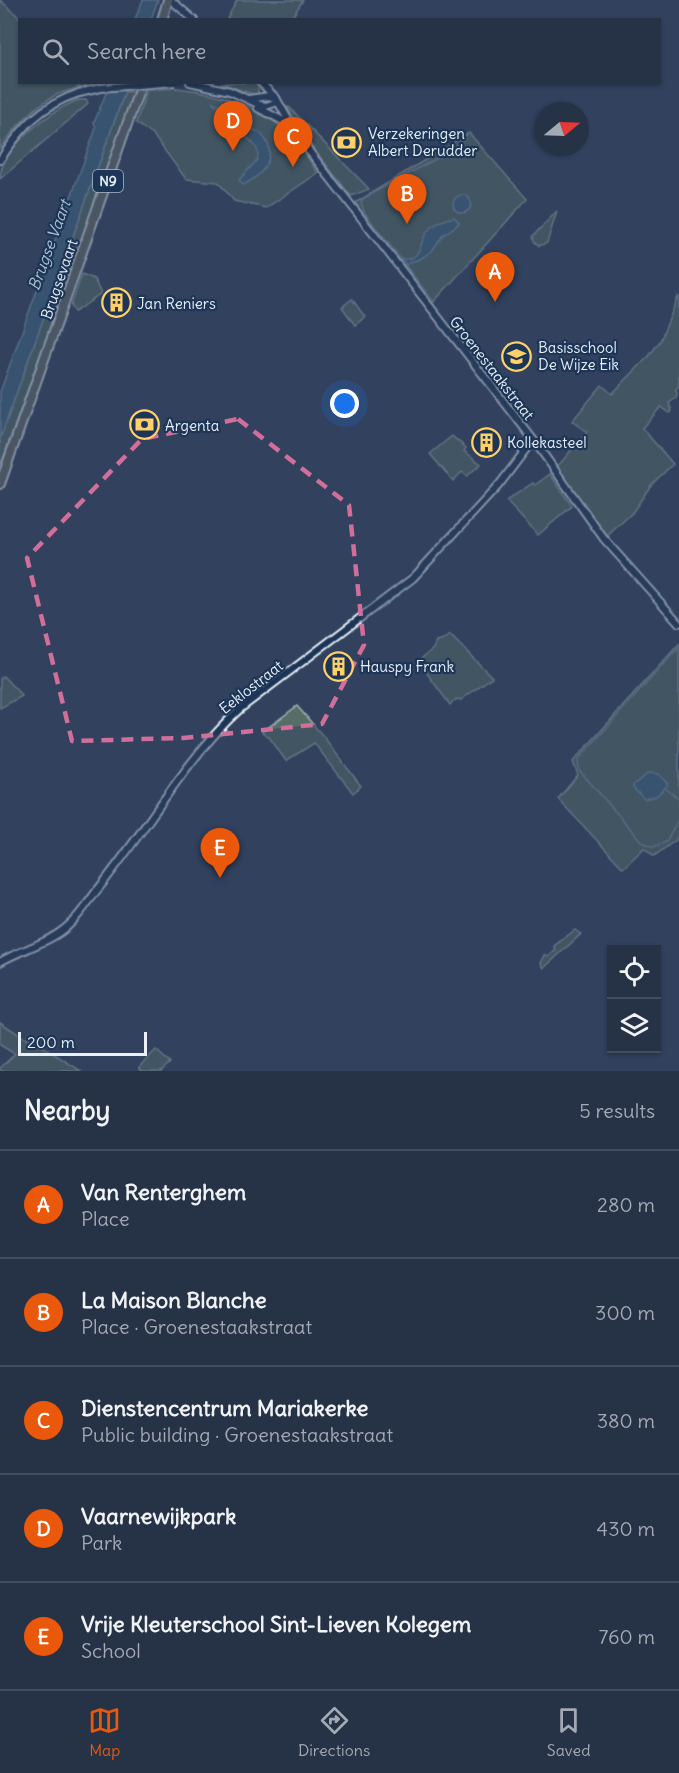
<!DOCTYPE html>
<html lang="en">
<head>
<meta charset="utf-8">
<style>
	body { margin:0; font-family:Delius,sans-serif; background:#323e51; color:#f1f3f6 }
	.controls { position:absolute; right:18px; bottom:18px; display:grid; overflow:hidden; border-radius:0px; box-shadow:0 2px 4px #0004 }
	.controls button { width:54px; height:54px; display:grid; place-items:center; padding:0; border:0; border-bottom:2px solid #424d5f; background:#263246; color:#f1f3f6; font:30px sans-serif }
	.compass { position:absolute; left:535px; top:102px; width:54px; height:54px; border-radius:50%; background:#263246; box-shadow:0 2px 4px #0004; rotate:71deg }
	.scale { position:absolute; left:18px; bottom:15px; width:129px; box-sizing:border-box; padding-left:6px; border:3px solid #e8f1f8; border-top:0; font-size:16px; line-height:21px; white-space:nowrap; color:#e8f1f8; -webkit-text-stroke:4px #1d3557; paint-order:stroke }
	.you { position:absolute; left:345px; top:404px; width:21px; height:21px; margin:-15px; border:4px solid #fff; border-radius:50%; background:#1a73e8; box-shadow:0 0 0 9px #1a73e833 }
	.badge { display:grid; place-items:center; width:39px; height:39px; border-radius:50%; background:#ea580c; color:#fff; font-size:20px; font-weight:700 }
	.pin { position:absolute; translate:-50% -50px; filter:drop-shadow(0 2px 3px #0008) }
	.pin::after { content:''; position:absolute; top:32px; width:21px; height:18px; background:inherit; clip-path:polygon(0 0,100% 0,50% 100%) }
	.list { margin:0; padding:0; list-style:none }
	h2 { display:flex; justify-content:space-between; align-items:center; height:78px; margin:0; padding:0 24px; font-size:26px }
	h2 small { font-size:20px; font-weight:400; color:#a4aab3 }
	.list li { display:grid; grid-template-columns:39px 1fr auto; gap:18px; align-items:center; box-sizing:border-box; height:108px; padding:0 24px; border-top:2px solid #424d5f }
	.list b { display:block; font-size:22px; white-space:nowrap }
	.list p { margin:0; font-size:20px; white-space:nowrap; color:#a4aab3 }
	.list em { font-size:20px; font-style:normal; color:#a4aab3 }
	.icon { flex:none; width:33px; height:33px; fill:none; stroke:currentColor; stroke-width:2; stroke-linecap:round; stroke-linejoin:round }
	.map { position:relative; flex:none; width:679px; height:1071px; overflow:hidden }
	.search { position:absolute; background:#263246; box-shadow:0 2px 4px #0004; left:18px; right:18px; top:18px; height:66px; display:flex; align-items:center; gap:15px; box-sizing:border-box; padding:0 21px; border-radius:0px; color:#a4aab3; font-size:22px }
	.sheet { height:618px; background:#263246 }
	nav { display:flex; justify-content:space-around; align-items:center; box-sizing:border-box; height:84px; border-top:2px solid #424d5f; background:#263246; font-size:16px; color:#a4aab3 }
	nav a { display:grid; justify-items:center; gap:3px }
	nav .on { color:#ea580c }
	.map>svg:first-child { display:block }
	.green { fill:#576d68; stroke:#a0afb0; stroke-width:1.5 }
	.water { fill:#3f6886; stroke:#839fb4; stroke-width:1.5 }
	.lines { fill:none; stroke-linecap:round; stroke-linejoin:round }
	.stream { stroke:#839fb4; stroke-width:1.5 }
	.minor-casing { stroke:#e8f1f8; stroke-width:10 }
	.major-casing { stroke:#e8f1f8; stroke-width:12 }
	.minor { stroke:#1d3557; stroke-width:6 }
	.major { stroke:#6c706d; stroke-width:8 }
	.minor-bridge-casing { stroke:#e8f1f8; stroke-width:10; stroke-linecap:butt }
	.minor-bridge { stroke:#1d3557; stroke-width:6 }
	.marked { fill:none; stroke:#d16f9a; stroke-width:4.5; stroke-dasharray:12 8; stroke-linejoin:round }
	.labels { text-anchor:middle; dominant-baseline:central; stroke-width:4.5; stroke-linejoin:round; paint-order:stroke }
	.shield { fill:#1d3557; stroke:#abb9c8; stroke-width:1.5 }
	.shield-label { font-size:14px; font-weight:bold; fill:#e8f1f8 }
	.poi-label { font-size:15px; fill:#e8f1f8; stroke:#1d3557; text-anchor:start }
	.street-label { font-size:15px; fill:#e8f1f8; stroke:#1d3557 }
	.water-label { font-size:16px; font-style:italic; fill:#adc1d0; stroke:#1d3557 }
</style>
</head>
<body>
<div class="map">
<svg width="679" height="1071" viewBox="0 0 679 1071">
	<rect width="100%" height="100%" fill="#32425e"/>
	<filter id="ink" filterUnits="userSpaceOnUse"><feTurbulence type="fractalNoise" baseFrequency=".0167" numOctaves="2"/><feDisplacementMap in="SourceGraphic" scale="12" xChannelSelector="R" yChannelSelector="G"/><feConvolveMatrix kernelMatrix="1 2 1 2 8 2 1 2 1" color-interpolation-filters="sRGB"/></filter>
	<g filter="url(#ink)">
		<g class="green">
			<path d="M0,0l21,19 -1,1v62l64,1c-6,7 -21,8 -30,13 -23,13 -39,31 -54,53z"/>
			<polygon points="237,0 303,0 291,19 227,19"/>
			<polygon points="221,83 254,83 258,87 258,93 255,95"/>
			<path d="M177,88c45,5 85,18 117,51 9,10 16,23 24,34l-52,35 -32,-7 -16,-19 -32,-3 -33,-44 -17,-12 11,-33z"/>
			<polygon points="125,92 134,92 0,467 0,439"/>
			<path d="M78,100h8l2,4 -88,75c0,-32 51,-68 78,-79z"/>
			<polygon points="287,107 290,108 369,189 351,196 309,143"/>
			<polygon points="469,133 527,199 431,305 355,203"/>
			<polygon points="557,211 547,243 539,246 534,241 533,236"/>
			<polygon points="82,274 94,279 101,294 75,312 71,306"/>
			<polygon points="679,295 679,386 675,390 677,393 676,398 669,403 672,411 670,413 661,407 642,428 673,464 651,485 632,513 606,537 557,467 587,432 572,421 602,385 612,394 650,355 660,341"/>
			<polygon points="352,299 365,317 355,325 342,307"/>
			<polygon points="452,436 466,448 464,451 481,464 467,476 462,472 453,481 430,454"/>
			<polygon points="550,474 572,506 538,535 506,501 533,483 535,485"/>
			<polygon points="450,635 492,677 461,700 457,699 450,705 418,661 433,649 436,642 441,641"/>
			<polygon points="679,644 679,834 676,840 654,856 644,848 623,868 558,799 578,775 573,762"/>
			<polygon points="3,676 22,696 0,708 0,679"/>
			<polygon points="297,706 323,736 361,786 353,793 314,743 286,761 269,737 262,732"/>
			<polygon points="575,930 581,934 544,968 541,963 545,955 548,957 556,950 554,946"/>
			<polygon points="0,1022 26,1039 28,1037 81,1071 0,1071 0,1068 15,1054 0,1045"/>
			<polygon points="156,1050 170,1063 161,1071 143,1071 139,1067"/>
		</g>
		<g class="water">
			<polygon points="143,0 158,0 151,19 135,19"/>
			<polygon points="110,83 128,83 0,439 0,392 96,128 94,123"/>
			<path d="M213,102c21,8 16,11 29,23 7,5 16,4 21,11 16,20 -1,40 -20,49l-4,-5 18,-20c5,-15 -11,-21 -19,-31 -8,-9 -14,-17 -24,-25z"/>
			<circle cx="462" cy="204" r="9"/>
			<path d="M454,217l5,5 -1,2 -16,12 -10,15 -12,8 -10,3 -4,3 -5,-6c22,2 17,-16 27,-28 7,-9 16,-11 26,-14z"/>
			<polygon points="649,773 658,774 667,783 667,786 656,796 644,799 633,788 633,785"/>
		</g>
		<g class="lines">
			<g class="stream">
				<polyline points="434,302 364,212 361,202 364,198 441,156 466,138"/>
				<polyline points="679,647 578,760 579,770 641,841 653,847 666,842 679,818"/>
				<polyline points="665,788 679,799"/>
			</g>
			<defs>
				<g id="minor">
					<polyline points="171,0 194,20"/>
					<polyline points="190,82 230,91 260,105 266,106 275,103 276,98"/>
					<polyline points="260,82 276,98 295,132 309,151 532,438 604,539 679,623"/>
					<polyline points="249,99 269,96 274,98"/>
					<polyline points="258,108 291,125"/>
					<path d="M0,160c22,-33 40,-54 79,-67"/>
					<path d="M0,962c22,-13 50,-19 69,-37 10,-9 18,-21 26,-32 49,-59 89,-133 145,-184l173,-131 86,-93 34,-45"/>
				</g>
				<g id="major">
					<polyline points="162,20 168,0"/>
					<polyline points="0,484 142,82"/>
				</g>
			</defs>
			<use href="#minor" class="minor-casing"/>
			<use href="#major" class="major-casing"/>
			<use href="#minor" class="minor"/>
			<use href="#major" class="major"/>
			<defs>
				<polyline id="minor-bridge" points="79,93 101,88 175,82"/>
			</defs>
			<use href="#minor-bridge" class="minor-bridge-casing"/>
			<use href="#minor-bridge" class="minor-bridge"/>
		</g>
	</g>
	<path d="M0 0H679V1071H0ZM238,419l111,86 15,140 -42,79 -139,14 -111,3 -45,-183 115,-119z" fill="#32425e" fill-opacity=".55" fill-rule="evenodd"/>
	<path class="marked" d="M238,419l111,86 15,140 -42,79 -139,14 -111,3 -45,-183 115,-119z"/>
	<defs>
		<symbol id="bank-ring" viewBox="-11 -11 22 22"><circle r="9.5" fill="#1d3557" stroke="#ffd166" stroke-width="1.5"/><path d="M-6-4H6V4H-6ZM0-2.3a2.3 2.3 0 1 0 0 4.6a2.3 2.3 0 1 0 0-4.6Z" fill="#ffd166"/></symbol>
		<symbol id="building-ring" viewBox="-11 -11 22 22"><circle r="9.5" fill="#1d3557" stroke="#ffd166" stroke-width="1.5"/><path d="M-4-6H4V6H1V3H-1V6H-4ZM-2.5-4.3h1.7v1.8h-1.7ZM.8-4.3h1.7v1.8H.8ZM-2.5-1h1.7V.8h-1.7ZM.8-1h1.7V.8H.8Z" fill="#ffd166"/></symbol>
		<symbol id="school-ring" viewBox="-11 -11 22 22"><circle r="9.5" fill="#1d3557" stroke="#ffd166" stroke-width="1.5"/><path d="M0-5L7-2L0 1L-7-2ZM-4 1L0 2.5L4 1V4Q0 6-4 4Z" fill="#ffd166"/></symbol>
	</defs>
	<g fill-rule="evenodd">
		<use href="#bank-ring" x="330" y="126" width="33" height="33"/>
		<use href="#building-ring" x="100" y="286" width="33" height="33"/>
		<use href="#school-ring" x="500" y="340" width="33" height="33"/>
		<use href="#bank-ring" x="128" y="408" width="33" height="33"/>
		<use href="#building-ring" x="470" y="426" width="33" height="33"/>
		<use href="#building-ring" x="322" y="650" width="33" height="33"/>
	</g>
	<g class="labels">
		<rect class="shield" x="93" y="170" width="30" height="22" rx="4.5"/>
		<g class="shield-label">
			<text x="108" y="181">N9</text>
		</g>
		<g class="poi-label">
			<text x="368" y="133">Verzekeringen<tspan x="368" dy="17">Albert Derudder</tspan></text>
			<text x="137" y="303">Jan Reniers</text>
			<text x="538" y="347">Basisschool<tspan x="538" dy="17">De Wijze Eik</tspan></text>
			<text x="165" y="425">Argenta</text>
			<text x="507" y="442">Kollekasteel</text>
			<text x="360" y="666">Hauspy Frank</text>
		</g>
		<g class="street-label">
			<text transform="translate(59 279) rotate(-71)">Brugsevaart</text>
			<text transform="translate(492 368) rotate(52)">Groenestaakstraat</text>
			<text transform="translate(251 687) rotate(-38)">Eeklostraat</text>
		</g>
		<g class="water-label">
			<text transform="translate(49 245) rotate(-70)">Brugse Vaart</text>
		</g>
	</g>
</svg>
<div class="controls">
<button><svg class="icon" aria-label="locate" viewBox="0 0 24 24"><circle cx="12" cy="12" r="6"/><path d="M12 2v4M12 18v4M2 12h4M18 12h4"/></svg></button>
<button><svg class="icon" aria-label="layers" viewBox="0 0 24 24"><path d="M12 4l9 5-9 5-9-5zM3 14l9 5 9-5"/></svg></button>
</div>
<svg class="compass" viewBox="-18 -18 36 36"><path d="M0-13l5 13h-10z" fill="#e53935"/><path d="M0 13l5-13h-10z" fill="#a4aab3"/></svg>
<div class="scale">200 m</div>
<div class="you"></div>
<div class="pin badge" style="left:495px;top:302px">A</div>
<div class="pin badge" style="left:407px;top:224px">B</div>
<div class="pin badge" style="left:293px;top:167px">C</div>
<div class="pin badge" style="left:233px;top:151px">D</div>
<div class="pin badge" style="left:220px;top:878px">E</div>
<div class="search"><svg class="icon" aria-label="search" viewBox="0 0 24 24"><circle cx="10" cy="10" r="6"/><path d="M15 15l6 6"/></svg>Search here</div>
</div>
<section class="sheet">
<h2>Nearby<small>5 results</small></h2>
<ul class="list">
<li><span class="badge">A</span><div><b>Van Renterghem</b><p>Place</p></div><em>280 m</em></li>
<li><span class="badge">B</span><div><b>La Maison Blanche</b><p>Place · Groenestaakstraat</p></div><em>300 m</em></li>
<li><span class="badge">C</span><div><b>Dienstencentrum Mariakerke</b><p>Public building · Groenestaakstraat</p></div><em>380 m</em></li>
<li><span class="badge">D</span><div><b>Vaarnewijkpark</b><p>Park</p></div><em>430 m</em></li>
<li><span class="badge">E</span><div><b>Vrije Kleuterschool Sint-Lieven Kolegem</b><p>School</p></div><em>760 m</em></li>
</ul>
</section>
<nav>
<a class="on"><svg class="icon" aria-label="map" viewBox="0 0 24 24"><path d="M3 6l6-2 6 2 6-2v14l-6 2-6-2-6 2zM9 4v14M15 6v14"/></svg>Map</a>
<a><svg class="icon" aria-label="directions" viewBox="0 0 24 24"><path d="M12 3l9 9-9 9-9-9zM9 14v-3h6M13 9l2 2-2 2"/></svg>Directions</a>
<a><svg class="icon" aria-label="saved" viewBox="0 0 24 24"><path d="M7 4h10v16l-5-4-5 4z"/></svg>Saved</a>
</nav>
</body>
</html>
